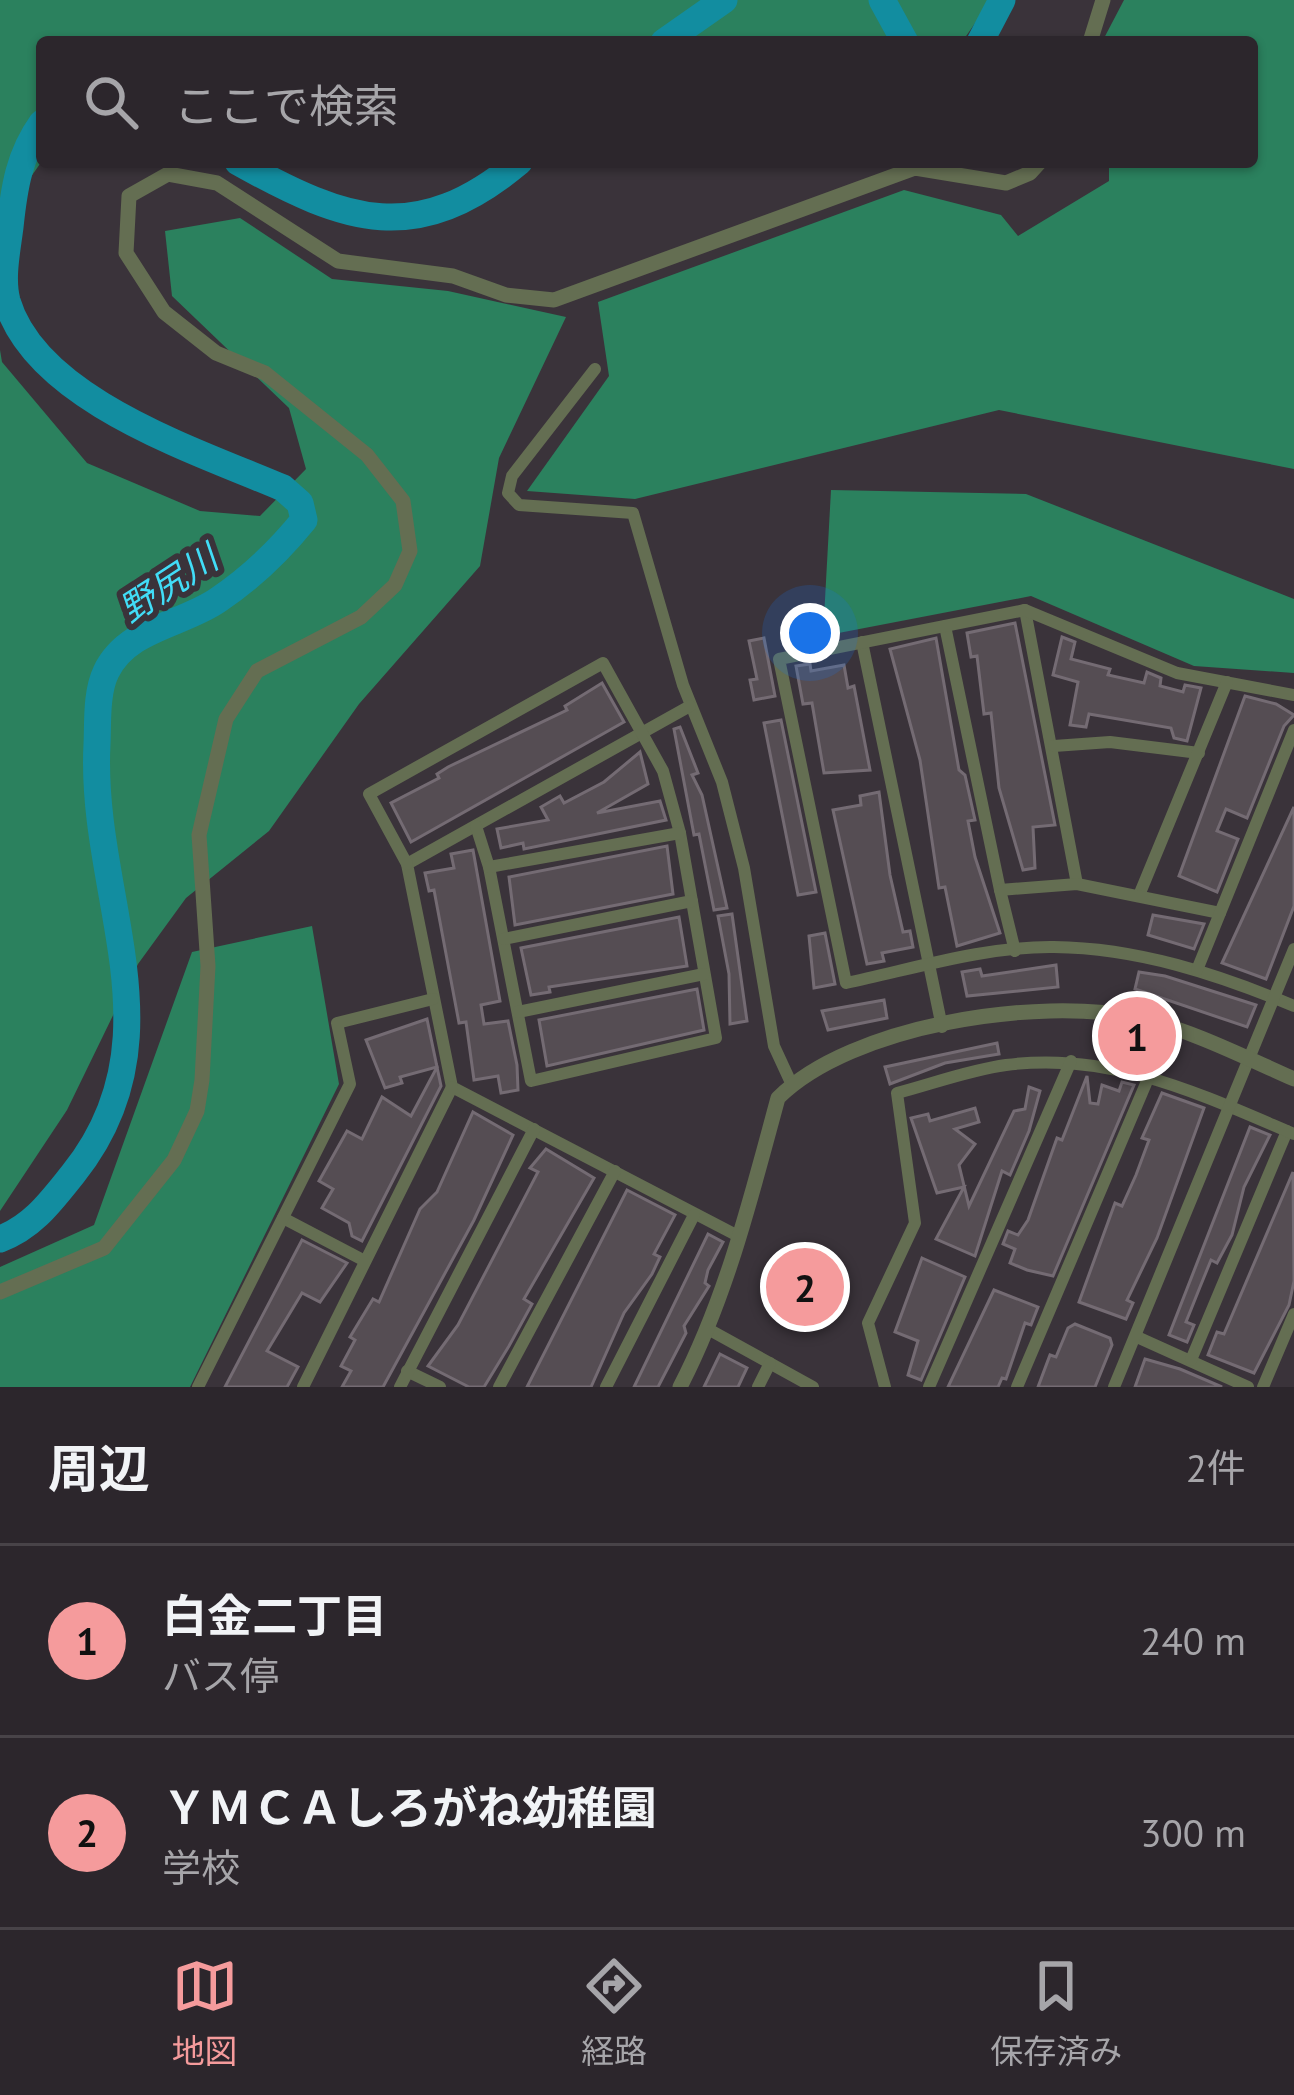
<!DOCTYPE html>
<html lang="ja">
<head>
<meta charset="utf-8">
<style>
	body { margin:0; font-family:"PT Sans","Noto Sans JP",sans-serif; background:#342e34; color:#f1f3f6 }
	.you { position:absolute; left:810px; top:633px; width:42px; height:42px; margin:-30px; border:9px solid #fff; border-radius:50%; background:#1a73e8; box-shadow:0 0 0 18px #1a73e833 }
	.badge { display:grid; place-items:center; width:78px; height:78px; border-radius:50%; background:#f59b9c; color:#111; font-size:39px; font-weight:700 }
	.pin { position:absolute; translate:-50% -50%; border:6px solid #fff; box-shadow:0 3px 12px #0006 }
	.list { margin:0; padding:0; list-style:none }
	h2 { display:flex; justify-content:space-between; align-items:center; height:156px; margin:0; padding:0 48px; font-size:51px }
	h2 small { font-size:39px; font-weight:400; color:#a6a5a9 }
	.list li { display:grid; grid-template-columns:78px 1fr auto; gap:36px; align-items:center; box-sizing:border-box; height:192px; padding:0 48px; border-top:3px solid #484348 }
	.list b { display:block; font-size:45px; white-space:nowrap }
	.list p { margin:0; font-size:39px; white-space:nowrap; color:#a6a5a9 }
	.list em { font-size:39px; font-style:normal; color:#a6a5a9 }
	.icon { flex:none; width:66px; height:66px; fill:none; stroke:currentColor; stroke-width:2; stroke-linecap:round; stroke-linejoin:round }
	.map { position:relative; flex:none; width:1294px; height:1387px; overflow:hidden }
	.search { position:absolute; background:#2c262c; box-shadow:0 3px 9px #0004; left:36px; right:36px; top:36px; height:132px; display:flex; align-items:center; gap:30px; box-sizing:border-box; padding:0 42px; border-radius:12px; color:#a6a5a9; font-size:45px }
	.sheet { height:540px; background:#2c262c }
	nav { display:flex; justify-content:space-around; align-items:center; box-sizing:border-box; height:168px; border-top:3px solid #484348; background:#2c262c; font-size:33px; color:#a6a5a9 }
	nav a { display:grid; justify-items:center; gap:6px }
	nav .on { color:#f59b9c }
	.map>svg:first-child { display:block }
	.forest { fill:#2b815e }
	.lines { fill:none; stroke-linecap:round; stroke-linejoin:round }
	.river { stroke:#128da0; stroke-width:27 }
	.building { fill:#554d53; stroke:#746b73; stroke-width:3 }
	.minor { stroke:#646e52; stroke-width:12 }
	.tertiary { stroke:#646e52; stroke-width:15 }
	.labels { text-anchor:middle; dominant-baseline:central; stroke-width:12; stroke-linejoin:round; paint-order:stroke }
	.water-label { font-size:36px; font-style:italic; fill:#41ddf7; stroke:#3a333a }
</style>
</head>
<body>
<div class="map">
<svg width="1294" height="1387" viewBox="0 0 1294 1387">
	<rect width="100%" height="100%" fill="#3a333a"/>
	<g class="forest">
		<polygon points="0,0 991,0 962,42 42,42 42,161 0,221"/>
		<polygon points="1124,0 1294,0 1294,469 999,410 635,499 527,491 609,376 598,302 904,190 1001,215 1018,236 1109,181 1109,162 1252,162 1252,42 1102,42"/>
		<polygon points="240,218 332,279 448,291 566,317 499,458 480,566 359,704 269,831 186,898 138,964 67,1110 0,1211 0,350 2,362 87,463 200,511 260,516 306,469 289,408 172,296 165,231"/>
		<polygon points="831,490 1026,494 1294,599 1294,673 1194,666 1031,596 823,636"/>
		<polygon points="312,926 339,1084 190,1387 0,1387 0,1267 94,1225 192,952"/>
	</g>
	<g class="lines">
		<g class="river">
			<polyline points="882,0 905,42"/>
			<polyline points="664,42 724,0"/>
			<polyline points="980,42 1002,0"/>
			<path d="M238,162c109,61 179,85 281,0"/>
			<path d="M0,1239c33,-12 52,-39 73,-65 110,-137 16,-278 24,-430 1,-22 -1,-51 9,-72 21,-44 76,-47 112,-72 34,-23 61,-49 86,-80l-4,-17 -17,-15c-86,-37 -247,-88 -276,-187 -6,-23 0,-50 3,-74 4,-39 9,-72 32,-104"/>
		</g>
	</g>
	<g class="building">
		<polygon points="1015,623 1055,825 1033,827 1035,868 1023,870 999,788 991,713 984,714 977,656 971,657 967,633"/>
		<polygon points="1062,637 1075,642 1071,659 1110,669 1108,675 1144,683 1147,672 1161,678 1160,686 1183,692 1185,685 1201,688 1187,741 1174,738 1171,728 1089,714 1086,727 1070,725 1078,682 1053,675"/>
		<polygon points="764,638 775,696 754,700 750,680 757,679 749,641"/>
		<polygon points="936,638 959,770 965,775 975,820 968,821 975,857 1000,933 957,946 945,887 939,888 920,760 890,649"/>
		<polygon points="810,664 811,671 844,665 848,688 854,686 870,770 824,773 812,703 803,704 796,666"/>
		<polygon points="602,683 624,722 411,842 391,803 439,778 437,774 448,767 567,710 565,706"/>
		<polygon points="1245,696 1276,704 1294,715 1284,726 1247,818 1226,809 1217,831 1238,839 1217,892 1179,876"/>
		<polygon points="781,720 816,892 798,895 764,723"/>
		<polygon points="680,727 698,773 692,775 702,795 727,908 714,910 699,834 694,835 674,729"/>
		<polygon points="640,752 648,784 597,813 660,801 666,820 524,849 523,843 501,848 497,829 548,820 541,807 560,796 564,803 604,782"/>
		<polygon points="879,792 890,875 903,932 910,931 913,947 882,953 884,961 867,964 833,810 861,805 860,796"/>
		<polygon points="1294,807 1294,906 1266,979 1222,963"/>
		<polygon points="667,846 673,894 515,925 509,877"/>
		<polygon points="473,850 500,1001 481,1005 484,1024 508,1021 517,1065 518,1090 501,1093 498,1076 474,1080 466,1022 459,1023 434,890 429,891 425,873 454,868 451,854"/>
		<polygon points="732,914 747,1021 730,1024 729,974 718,916"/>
		<polygon points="1153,915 1204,924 1194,949 1148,935"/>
		<polygon points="679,917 687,966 549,987 550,992 531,995 521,948"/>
		<polygon points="825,933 835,984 814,988 809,936"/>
		<polygon points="1056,965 1058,987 967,996 962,972 980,969 982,976"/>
		<polygon points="1139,972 1165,976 1256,1005 1247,1027 1135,989"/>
		<polygon points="697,989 704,1030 547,1066 539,1020"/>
		<polygon points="884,1000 887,1018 828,1030 822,1011"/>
		<polygon points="427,1019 437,1067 400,1077 402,1083 385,1088 366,1040"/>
		<polygon points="1111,1036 1173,1049 1169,1065 1108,1052"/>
		<polygon points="997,1043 999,1054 945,1063 890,1084 885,1067"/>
		<polygon points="437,1067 441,1086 362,1241 352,1236 349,1223 322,1208 333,1189 319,1181 347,1131 362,1139 382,1097 411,1116"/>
		<polygon points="1087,1076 1090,1103 1098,1104 1102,1085 1119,1091 1122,1082 1134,1085 1053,1276 1027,1270 1010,1263 1015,1249 1003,1244 1008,1231 1018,1235 1028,1220 1057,1138 1062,1140"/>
		<polygon points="1029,1087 1040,1091 1029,1131 1010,1175 1002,1171 975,1256 936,1239 964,1187 937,1193 911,1118 928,1114 930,1121 975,1108 979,1122 955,1129 975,1144 959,1165 969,1206 1014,1111 1025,1109"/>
		<polygon points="1162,1093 1204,1108 1157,1238 1127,1300 1133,1303 1126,1319 1079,1302 1115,1203 1122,1206 1136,1175 1149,1140 1142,1138"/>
		<polygon points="473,1112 513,1135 474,1220 383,1387 342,1387 351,1371 341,1366 355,1340 350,1337 373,1299 379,1302 420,1209 437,1192"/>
		<polygon points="1250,1127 1270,1135 1244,1187 1232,1235 1217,1263 1211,1260 1200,1287 1186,1322 1194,1325 1187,1342 1169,1335"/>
		<polygon points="546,1149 594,1178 524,1299 532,1304 509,1346 484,1387 469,1387 428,1366 458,1325 538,1172 530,1168"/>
		<polygon points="1293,1172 1294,1281 1289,1305 1254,1373 1208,1355 1217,1332 1224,1334"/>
		<polygon points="627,1190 675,1215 654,1254 660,1257 652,1274 624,1313 591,1387 527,1387"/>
		<polygon points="708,1234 723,1242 708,1270 705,1283 709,1286 684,1326 686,1333 658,1387 634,1387"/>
		<polygon points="302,1240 347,1263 320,1302 302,1293 267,1351 298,1367 287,1387 225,1387"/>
		<polygon points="774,1257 828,1287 816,1309 762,1280"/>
		<polygon points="922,1258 965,1277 921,1380 908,1375 918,1341 895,1332"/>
		<polygon points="994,1290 1038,1307 1031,1325 1025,1323 1006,1379 1002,1378 998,1387 948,1387"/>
		<polygon points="1075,1324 1110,1338 1112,1345 1095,1387 1038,1387 1050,1355 1056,1357 1068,1328"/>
		<polygon points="720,1354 747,1368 738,1387 704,1387"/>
		<polygon points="1145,1359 1180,1369 1222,1387 1135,1387"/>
	</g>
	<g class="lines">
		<g class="minor">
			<polyline points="595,369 512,476 508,493 519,505 633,513 683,685 722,782 744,868 774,1046 792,1085"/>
			<polyline points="1025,610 1077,884"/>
			<polyline points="945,626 1000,890"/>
			<polyline points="862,642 942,1027"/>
			<path d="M1294,695l-117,-22 -152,-63 -246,49 67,324c67,-14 139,-37 208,-36 84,1 163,27 240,59"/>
			<polyline points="690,706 407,864 452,1087 740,1237"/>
			<polyline points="1054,746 1110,742 1199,753"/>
			<polyline points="407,864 369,794 603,663 663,771 680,833 716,1038 531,1081 489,867 476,826"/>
			<polyline points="489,867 680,833"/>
			<polyline points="1140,893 1227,682"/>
			<polyline points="504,939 692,901"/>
			<polyline points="1015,951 1000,890 1077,884 1220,913"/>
			<polyline points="1197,970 1294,730"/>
			<polyline points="518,1012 704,974"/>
			<polyline points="283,1218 365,1261"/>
			<polyline points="708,1329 813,1387"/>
			<polyline points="1137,1337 1248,1387"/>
			<polyline points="1191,1360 1287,1131"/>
			<polyline points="407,1371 440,1387"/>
			<polyline points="198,1387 350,1084 337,1023 433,999"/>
			<polyline points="303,1387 452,1087"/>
			<polyline points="400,1387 534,1129"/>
			<polyline points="499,1387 615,1171"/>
			<polyline points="606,1387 694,1215"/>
			<polyline points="758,1387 770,1363"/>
			<path d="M885,1387l-17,-64 47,-100 -18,-130c35,-9 72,-23 109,-28 105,-14 194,29 288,69"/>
			<polyline points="929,1387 1071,1061"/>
			<polyline points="1017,1387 1150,1074"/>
			<polyline points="1114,1387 1294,949"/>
			<polyline points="1263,1387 1294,1314"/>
		</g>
		<g class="tertiary">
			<polyline points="1090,42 1103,0"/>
			<polyline points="0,1292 104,1248 174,1160 197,1111 202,1080 208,966 199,835 226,719 257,671 361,617 395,585 410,551 403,501 367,455 265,373 216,353 164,312 126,253 129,196 168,174 217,183 338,261 453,276 506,295 554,300 915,168 1006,183 1030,173 1040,162"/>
			<path d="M680,1387c47,-91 71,-190 98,-289 73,-73 261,-102 360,-80 54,12 106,39 156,61"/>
		</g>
	</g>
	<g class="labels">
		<g class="water-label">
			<text transform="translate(168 583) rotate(-33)">野尻川</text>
		</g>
	</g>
</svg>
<div class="you"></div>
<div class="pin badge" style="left:1137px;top:1036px">1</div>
<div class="pin badge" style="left:805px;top:1287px">2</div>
<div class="search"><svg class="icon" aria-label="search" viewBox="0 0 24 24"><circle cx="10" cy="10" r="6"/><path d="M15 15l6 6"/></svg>ここで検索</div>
</div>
<section class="sheet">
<h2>周辺<small>2件</small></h2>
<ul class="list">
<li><span class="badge">1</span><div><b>白金二丁目</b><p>バス停</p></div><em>240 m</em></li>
<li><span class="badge">2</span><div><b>ＹＭＣＡしろがね幼稚園</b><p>学校</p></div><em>300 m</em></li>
</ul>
</section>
<nav>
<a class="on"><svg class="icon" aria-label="map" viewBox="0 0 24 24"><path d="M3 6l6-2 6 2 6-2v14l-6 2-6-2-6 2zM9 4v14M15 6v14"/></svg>地図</a>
<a><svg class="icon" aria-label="directions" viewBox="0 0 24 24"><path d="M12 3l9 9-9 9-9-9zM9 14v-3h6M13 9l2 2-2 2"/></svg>経路</a>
<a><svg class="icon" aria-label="saved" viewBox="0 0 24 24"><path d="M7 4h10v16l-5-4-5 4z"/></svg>保存済み</a>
</nav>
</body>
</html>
